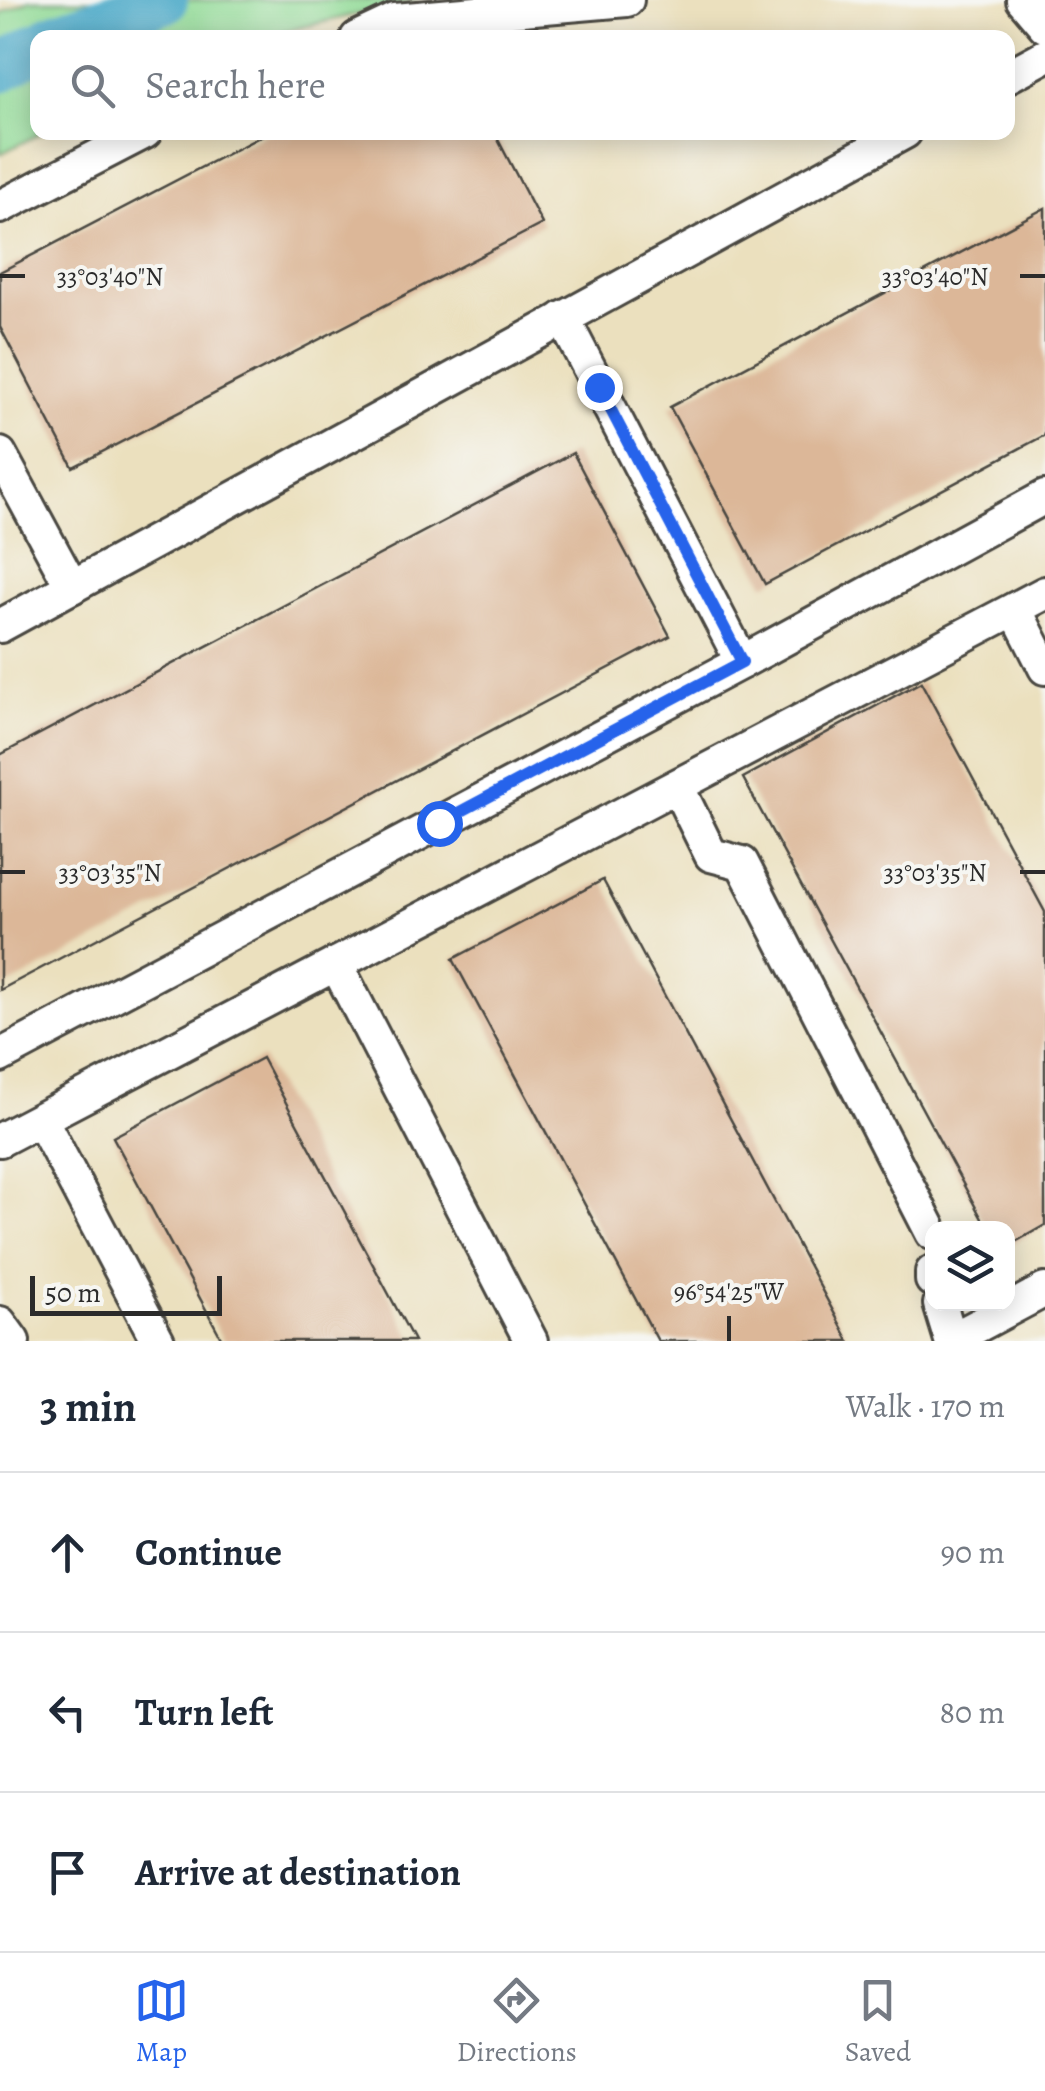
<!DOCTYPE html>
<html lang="en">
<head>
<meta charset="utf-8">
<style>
	body { margin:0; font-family:Alegreya,serif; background:#f6f6f7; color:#1f2937 }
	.controls { position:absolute; right:30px; bottom:30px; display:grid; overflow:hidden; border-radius:20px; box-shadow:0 5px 25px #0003 }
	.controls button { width:90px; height:90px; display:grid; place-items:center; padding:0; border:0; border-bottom:2px solid #e0e1e3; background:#fff; color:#1f2937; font:50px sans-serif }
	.scale { position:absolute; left:30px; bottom:25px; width:192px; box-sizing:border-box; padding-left:10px; border:5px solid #2b2b2b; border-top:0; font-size:28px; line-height:35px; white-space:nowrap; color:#2b2b2b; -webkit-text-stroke:8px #f6f6f2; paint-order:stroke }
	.stop { position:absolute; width:30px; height:30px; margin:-22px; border:8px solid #2563eb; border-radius:50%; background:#fff }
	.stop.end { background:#2563eb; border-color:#fff; box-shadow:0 2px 10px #0008 }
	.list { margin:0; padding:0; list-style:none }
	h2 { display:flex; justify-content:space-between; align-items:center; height:130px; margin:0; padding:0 40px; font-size:42px }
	h2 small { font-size:32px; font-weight:400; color:#747a83 }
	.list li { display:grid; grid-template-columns:65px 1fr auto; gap:30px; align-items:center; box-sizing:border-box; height:160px; padding:0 40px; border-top:2px solid #e0e1e3 }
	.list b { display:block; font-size:38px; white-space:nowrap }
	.list em { font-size:32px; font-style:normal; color:#747a83 }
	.icon { flex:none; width:55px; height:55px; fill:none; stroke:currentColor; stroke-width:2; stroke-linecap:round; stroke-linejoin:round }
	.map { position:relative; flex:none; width:1045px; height:1341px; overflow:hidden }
	.search { position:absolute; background:#fff; box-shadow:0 5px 25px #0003; left:30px; right:30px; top:30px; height:110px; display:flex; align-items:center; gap:25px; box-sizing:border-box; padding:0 35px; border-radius:20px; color:#747a83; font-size:38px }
	.sheet { height:610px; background:#fff }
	nav { display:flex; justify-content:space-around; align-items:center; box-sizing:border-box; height:140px; border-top:2px solid #e0e1e3; background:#fff; font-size:28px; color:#747a83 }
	nav a { display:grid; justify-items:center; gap:5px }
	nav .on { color:#2563eb }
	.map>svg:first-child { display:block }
	.green { fill:#91da96; stroke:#5e8260; stroke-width:2.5 }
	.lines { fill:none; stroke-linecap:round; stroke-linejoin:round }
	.river { stroke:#49a8c8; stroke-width:48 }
	.building { fill:#dcb798 }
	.minor-casing { stroke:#484641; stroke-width:38 }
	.minor { stroke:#fff; stroke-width:32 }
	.route { stroke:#2563eb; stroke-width:12 }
	.ticks { fill:none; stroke:#2b2b2b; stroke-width:4 }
	.ticks-label { font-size:25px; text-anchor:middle; fill:#2b2b2b; stroke:#f6f6f2; stroke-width:8; stroke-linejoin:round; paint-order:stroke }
</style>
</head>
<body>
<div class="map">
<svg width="1045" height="1341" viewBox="0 0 1045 1341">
	<rect width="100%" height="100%" fill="#f6f6f2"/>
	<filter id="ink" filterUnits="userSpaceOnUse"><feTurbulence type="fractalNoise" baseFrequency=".01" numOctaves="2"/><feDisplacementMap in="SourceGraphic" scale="20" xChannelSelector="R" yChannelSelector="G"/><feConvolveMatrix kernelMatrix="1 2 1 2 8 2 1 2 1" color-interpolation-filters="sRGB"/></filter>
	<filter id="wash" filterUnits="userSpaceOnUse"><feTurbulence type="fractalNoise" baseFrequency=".0048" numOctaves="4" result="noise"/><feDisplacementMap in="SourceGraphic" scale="40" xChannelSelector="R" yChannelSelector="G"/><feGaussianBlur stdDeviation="2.25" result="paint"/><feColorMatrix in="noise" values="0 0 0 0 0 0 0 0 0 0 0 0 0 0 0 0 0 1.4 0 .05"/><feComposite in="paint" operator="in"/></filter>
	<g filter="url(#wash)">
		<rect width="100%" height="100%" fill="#ebe0be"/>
		<polygon class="green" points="30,0 418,0 260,37 38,38 38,132 41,133 0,154 0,14"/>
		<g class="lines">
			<g class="river">
				<polyline points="52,38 164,0"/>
				<polyline points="0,69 38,46"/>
			</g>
		</g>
		<g id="blocks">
			<g class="building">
				<polygon points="269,132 494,132 542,224 73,467 0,327 0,272"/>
				<polygon points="1045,208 1045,435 765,584 670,407"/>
				<polygon points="573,453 670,636 0,990 0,755"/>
				<polygon points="921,682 1045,912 1045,1225 1008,1246 1008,1228 987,1228 743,778"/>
				<polygon points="603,880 849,1341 658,1341 453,959"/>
				<polygon points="262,1058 414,1341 223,1341 113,1137"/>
			</g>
		</g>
	</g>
	<g filter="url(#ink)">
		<use href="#blocks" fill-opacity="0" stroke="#484641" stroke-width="2.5"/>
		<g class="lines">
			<defs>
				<g id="minor">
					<polyline points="1023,0 1045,26"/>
					<polyline points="357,38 395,20 627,0"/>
					<polyline points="1008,76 1045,56"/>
					<polyline points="0,207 145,132"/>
					<polyline points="563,318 742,662"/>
					<polyline points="0,454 72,587"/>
					<polyline points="1015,609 1045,668"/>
					<polyline points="0,626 905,132"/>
					<polyline points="677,786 711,855 742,863 932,1233"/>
					<polyline points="336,964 531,1341"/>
					<polyline points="0,1056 742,662 1045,497"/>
					<polyline points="41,1119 158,1341"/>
					<polyline points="0,1140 1045,593"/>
					<polyline points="932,1272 932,1280"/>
					<polyline points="940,1304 951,1340 1045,1290"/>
					<polyline points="0,1323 13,1341"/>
				</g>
			</defs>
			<use href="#minor" class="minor-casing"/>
			<use href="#minor" class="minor"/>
		</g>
	</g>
	<g class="lines" filter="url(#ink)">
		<polyline class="route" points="439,823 742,662 599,387"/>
	</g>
	<path class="ticks" d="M0,276h25M1020,276h25M0,872h25M1020,872h25M729,1316v25"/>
	<g class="ticks-label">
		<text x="110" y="285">33°03'40"N</text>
		<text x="935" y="285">33°03'40"N</text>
		<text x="110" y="881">33°03'35"N</text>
		<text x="935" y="881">33°03'35"N</text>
		<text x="729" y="1300">96°54'25"W</text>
	</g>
</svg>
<div class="controls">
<button><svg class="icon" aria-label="layers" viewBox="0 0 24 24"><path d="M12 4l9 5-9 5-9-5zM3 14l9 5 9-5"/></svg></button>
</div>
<div class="scale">50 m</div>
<div class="stop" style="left:439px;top:823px"></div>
<div class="stop end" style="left:599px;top:387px"></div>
<div class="search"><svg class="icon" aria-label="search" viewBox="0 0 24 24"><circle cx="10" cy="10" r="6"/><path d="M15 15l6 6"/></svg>Search here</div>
</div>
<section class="sheet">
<h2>3 min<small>Walk · 170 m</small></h2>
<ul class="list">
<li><svg class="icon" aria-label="ahead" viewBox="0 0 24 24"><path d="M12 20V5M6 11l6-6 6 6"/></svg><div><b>Continue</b></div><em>90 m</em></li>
<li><svg class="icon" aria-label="left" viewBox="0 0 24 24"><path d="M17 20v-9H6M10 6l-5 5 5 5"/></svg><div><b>Turn left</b></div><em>80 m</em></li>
<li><svg class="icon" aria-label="arrive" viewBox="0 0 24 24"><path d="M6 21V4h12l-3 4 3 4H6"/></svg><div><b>Arrive at destination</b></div></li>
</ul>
</section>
<nav>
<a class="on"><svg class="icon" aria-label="map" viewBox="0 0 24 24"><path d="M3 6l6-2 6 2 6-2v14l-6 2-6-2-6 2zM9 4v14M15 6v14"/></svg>Map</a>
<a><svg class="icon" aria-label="directions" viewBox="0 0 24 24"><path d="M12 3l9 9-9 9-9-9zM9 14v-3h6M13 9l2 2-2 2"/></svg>Directions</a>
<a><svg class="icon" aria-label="saved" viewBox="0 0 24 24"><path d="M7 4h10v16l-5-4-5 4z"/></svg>Saved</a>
</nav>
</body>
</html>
